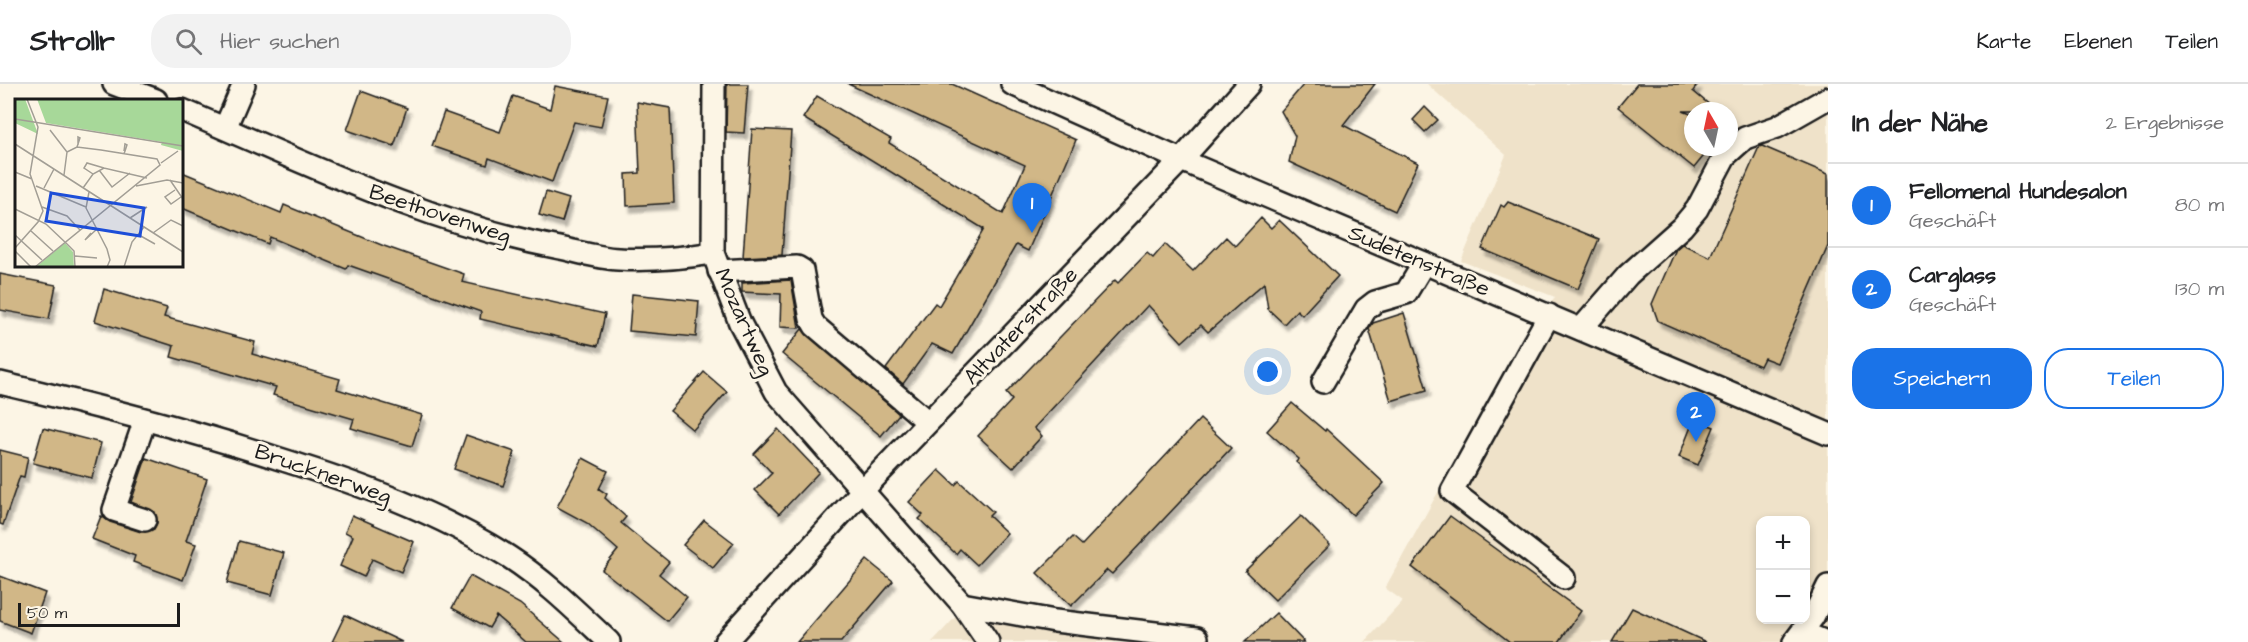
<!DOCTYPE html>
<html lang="de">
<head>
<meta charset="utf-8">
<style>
	body { margin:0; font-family:"Architects Daughter",sans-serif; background:#f2f2f2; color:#202124 }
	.controls { position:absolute; right:18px; bottom:18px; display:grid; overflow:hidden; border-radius:12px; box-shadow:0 3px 9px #0003 }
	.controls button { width:54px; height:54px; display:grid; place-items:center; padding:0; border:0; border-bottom:2px solid #e0e0e0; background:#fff; color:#202124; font:30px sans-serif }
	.compass { position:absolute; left:1684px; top:18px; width:54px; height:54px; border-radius:50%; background:#fff; box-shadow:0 3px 9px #0003; rotate:351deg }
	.scale { position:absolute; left:18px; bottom:15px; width:162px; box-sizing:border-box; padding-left:6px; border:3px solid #1c1c1c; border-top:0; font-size:16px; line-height:21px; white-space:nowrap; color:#1c1c1c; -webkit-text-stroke:4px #fcf5e5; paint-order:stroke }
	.you { position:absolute; left:1268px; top:288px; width:21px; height:21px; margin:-15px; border:4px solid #fff; border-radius:50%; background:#1a73e8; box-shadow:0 0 0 9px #1a73e833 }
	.badge { display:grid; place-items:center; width:39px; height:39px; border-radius:50%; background:#1a73e8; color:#fff; font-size:20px; font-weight:700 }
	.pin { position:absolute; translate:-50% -50px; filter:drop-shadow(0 2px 3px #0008) }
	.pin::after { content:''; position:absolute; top:32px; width:21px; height:18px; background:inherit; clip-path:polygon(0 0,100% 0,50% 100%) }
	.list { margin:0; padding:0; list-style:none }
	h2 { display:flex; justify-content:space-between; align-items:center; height:78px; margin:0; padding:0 24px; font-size:26px }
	h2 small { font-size:20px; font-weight:400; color:#757577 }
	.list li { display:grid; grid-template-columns:39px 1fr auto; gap:18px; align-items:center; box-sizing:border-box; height:84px; padding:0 24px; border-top:2px solid #e0e0e0 }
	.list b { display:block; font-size:22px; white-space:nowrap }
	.list p { margin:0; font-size:20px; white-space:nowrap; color:#757577 }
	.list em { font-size:20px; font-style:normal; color:#757577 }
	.actions { display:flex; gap:12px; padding:18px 24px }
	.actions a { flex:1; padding:14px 0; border:2px solid #1a73e8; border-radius:24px; text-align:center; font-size:21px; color:#1a73e8 }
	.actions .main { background:#1a73e8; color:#fff }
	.icon { flex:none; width:33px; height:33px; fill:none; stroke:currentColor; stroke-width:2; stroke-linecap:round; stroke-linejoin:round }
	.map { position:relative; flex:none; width:1828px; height:558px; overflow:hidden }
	header { display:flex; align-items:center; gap:36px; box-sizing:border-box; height:84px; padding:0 30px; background:#fff; border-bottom:2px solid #e0e0e0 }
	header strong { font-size:28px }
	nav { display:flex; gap:33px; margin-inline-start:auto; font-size:21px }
	.search { width:420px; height:54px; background:#f2f2f2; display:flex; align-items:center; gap:15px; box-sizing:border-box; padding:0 21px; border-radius:24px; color:#757577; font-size:22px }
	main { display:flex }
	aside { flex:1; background:#fff }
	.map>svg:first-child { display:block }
	.built { fill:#efe2c9; fill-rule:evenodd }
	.building { fill:#d1b787; stroke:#1c1c1c; stroke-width:1.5; filter:url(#shadow) }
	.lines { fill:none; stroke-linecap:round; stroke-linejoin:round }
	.minor-casing { stroke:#1c1c1c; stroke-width:26 }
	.minor { stroke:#fcf5e5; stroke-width:21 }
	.labels { text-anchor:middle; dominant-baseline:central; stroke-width:6; stroke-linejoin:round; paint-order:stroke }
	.street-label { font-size:22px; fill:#1c1c1c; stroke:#fcf5e5 }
	.inset-road { fill:none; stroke:#a29e95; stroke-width:1.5 }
	.view { fill:#1d4ed8; fill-opacity:0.15; stroke:#1d4ed8; stroke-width:3 }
	.inset-edge { fill:none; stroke:#1c1c1c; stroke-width:3 }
</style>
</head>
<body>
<header>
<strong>Strollr</strong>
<div class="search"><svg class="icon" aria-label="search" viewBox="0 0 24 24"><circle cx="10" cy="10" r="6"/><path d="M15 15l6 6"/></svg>Hier suchen</div>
<nav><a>Karte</a><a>Ebenen</a><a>Teilen</a></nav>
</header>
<main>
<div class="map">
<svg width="1828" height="558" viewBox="0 0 1828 558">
	<defs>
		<filter id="shadow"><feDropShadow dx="3.5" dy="6" stdDeviation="1.5" flood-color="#0004"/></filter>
	</defs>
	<rect width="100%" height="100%" fill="#fcf5e5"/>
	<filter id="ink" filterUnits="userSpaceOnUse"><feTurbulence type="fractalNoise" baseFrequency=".0167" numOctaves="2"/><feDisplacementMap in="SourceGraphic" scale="12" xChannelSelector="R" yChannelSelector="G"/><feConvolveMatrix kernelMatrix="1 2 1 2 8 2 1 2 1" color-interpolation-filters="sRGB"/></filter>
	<g filter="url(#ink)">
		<g class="built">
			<path d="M1427,0h401v558h-463l38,-41 -18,-13 145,-262 25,-29 -94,-36 45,-106zM1693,27h36v36h-36zM1760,436h46v100h-46z"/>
			<polygon points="965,523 1075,541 1222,558 932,558"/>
		</g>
		<g class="building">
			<polygon points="727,0 748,0 744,49 726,48"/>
			<polygon points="848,0 952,0 1076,56 1028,167 1016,161 953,270 932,260 903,300 886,285 935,219 939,222 984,145 803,34 817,12 891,55 889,59 1003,130 1025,81"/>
			<polygon points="1304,0 1375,0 1343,41 1418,79 1395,127 1289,78 1295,52 1281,27"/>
			<polygon points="1637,0 1698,0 1693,7 1717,27 1683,27 1693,31 1693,63 1711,63 1694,84 1618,23"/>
			<polygon points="555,2 608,12 601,43 574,38 552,98 489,74 487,81 432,62 444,28 500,48 513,12 550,25"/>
			<polygon points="361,7 407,24 394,62 347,46"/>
			<polygon points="637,18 670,24 674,119 627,122 626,90 640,89"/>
			<polygon points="1425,23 1438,36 1425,48 1413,36"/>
			<polygon points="752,45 791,47 782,171 743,173"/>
			<polygon points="1762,62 1828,90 1828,162 1777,279 1764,274 1760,282 1658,237 1652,220 1676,165 1682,160 1710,173 1759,63"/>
			<polygon points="182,88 281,129 284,121 384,162 464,190 462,198 605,230 598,262 480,235 481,228 348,181 346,185 270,153 268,160 182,124"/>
			<polygon points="546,108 569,115 562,138 539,131"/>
			<polygon points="1508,118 1599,155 1578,205 1482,165 1501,121 1504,123"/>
			<polygon points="1261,134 1271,144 1279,136 1338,192 1302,231 1297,226 1284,240 1268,225 1264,199 1208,248 1201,241 1182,258 1148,221 1034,344 1042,352 1013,384 978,352 1012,316 1006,309 1115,196 1118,199 1147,169 1153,174 1165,160 1193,187 1226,153 1235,162"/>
			<polygon points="0,190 56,201 49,235 0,226"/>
			<polygon points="791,196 799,244 780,243 781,210 742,208 742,199"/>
			<polygon points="104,205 167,224 164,233 255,258 252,270 340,295 337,305 422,331 412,362 351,344 354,335 273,311 276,303 171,273 174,262 95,237"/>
			<polygon points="632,210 699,217 696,253 629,247"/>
			<polygon points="1404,229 1427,306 1391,317 1369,245 1373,239"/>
			<polygon points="802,245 899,330 881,352 782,270"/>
			<polygon points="704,288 727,308 693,346 670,327"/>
			<polygon points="1292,319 1325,347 1326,345 1384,399 1353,431 1296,378 1299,375 1267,347"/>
			<polygon points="1200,335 1231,364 1112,490 1107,486 1071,522 1037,489 1073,453 1082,461"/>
			<polygon points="1694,335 1714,343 1698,381 1679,373"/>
			<polygon points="43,344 101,359 92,394 33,379"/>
			<polygon points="778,345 819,388 779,430 755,406 772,389 754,370"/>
			<polygon points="466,351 515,368 503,402 454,385"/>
			<polygon points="0,366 28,373 24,393 20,392 3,441 0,440"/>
			<polygon points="146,374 207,395 186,457 196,460 183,496 133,478 135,472 92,455 101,432 110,438 141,448 154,445 157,439 155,428 131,418"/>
			<polygon points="583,374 608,387 599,405 607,410 605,414 626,433 621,439 669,478 659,490 687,513 667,537 602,486 618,466 587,439 557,423"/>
			<polygon points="939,386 955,401 959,397 993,428 989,432 1007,449 977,481 960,465 956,470 919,435 923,431 909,418"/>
			<polygon points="352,431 414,458 401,488 372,475 364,493 340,482 353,452 345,448"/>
			<polygon points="1301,432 1330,461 1275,516 1245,487"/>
			<polygon points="1450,432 1581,527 1559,558 1510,558 1412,483"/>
			<polygon points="704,436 734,459 713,484 683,461"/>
			<polygon points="239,457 284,469 272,511 227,499"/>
			<polygon points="867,476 893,497 841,558 797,558"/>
			<polygon points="0,492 45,509 31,549 0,537"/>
			<polygon points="470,492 520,520 564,558 526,558 496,532 489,544 452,524"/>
			<polygon points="1632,524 1706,558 1612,558"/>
			<polygon points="1276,529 1304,558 1245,558"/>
			<polygon points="345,531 402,558 332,558"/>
		</g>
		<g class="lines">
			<defs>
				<g id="minor">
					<polyline points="114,0 156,16"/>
					<polyline points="714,0 713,169 740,239 776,308 962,520 988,558"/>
					<polyline points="1012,0 1181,76 1828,350"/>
					<path d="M182,26c124,53 245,113 378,138 19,4 39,10 58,11 32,2 64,-1 95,-6"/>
					<polyline points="225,44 244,0"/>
					<polyline points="719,187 797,183 802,186 811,235 815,242 928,338"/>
					<polyline points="1549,231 1452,407 1564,494"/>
					<polyline points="1581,245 1628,191 1682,143 1697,125 1725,72 1745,54 1777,43 1828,14"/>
					<polyline points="1323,298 1366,225 1375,218 1406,209 1424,179"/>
					<path d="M0,299c94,22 188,46 280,76 80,25 158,53 229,98 37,24 68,55 100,85"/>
					<polyline points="145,336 114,426 145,436"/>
					<polyline points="962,520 1055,537 1197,554"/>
					<polyline points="1802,548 1826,558"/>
					<polyline points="725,558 862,407 1181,76 1249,0"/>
					<polyline points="1794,558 1813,533 1828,502"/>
				</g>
			</defs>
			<use href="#minor" class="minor-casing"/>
			<use href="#minor" class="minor"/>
		</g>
	</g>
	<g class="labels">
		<g class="street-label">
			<text transform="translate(440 130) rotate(18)">Beethovenweg</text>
			<text transform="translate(1419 177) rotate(23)">Sudetenstraße</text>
			<text transform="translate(744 238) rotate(66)">Mozartweg</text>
			<text transform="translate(1021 242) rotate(-46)">Altvaterstraße</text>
			<text transform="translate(323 390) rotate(19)">Brucknerweg</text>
		</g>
	</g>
	<g transform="translate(15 15)">
		<rect width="168" height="168" fill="#fcf5e5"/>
		<path d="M0,0h10l13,35 -23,-11zM22,0h146v52l-22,-6 1,-3 -116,-19zM50,144l8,9 1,15h-38z" fill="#a7d899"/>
		<path class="inset-road" d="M0,20l168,27M35,31l17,22 -3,23M0,45l168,108M62,48l3,-9 -2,-1v8M109,55l3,-9 -2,-1 -1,7M146,64l17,-12M84,71l13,17 18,-14M0,73l17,7M78,75l-9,-6 3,-5 17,5M155,81l13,19M21,87l50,21M121,87l31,-6 16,3M29,89l10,-19M68,89l10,-14 11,-6 43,10M160,91l-10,7 6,7 10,-7M74,93l-3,16 21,41 3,11 -3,7M27,108l25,9 13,14M0,110l31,15 21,20 7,7 1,16M115,119l17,-11M16,132l22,20M76,134l-6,7 12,-11M138,134l18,-13 12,6M0,136l27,25M124,136l16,9M0,149l23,-26 5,-11 -13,-37 8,-47 -11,-28M0,152l16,16M60,157l22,2M20,168l125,-102 -3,-6 -56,-9 -24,-3 -10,5M109,168l8,-25 12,-15"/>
		<path class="view" d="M36,94l93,15 -4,28 -94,-15z"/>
		<rect width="168" height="168" class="inset-edge"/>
	</g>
</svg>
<div class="controls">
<button>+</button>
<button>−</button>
</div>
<svg class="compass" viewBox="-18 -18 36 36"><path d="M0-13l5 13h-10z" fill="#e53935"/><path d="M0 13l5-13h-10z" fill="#757577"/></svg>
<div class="scale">50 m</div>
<div class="you"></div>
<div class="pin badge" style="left:1032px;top:149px">1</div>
<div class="pin badge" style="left:1696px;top:358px">2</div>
</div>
<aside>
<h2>In der Nähe<small>2 Ergebnisse</small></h2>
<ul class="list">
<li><span class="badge">1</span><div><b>Fellomenal Hundesalon</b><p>Geschäft</p></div><em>80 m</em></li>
<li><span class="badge">2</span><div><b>Carglass</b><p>Geschäft</p></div><em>130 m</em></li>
</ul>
<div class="actions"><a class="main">Speichern</a><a>Teilen</a></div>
</aside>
</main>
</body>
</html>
